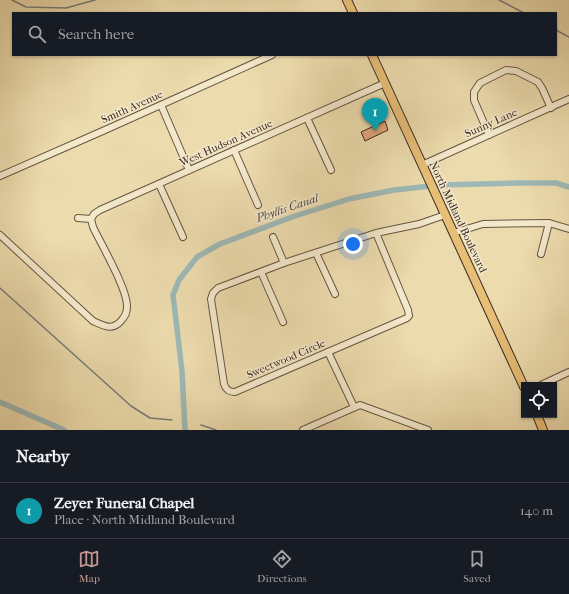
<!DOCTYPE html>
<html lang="en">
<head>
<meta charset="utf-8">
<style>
	body { margin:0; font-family:"IM FELL French Canon",serif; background:#242831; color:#f1f3f6 }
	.controls { position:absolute; right:12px; bottom:12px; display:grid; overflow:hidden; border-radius:0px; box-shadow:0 1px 3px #0004 }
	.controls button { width:36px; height:36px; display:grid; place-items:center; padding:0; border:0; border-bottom:1px solid #363941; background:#171b24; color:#f1f3f6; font:20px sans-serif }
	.you { position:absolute; left:353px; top:244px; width:14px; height:14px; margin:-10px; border:3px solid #fff; border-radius:50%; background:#1a73e8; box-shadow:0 0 0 6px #1a73e833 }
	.badge { display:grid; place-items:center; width:26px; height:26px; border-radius:50%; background:#c59692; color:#fff; font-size:13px; font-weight:700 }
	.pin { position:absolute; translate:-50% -33px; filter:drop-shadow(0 1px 2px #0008) }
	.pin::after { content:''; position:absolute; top:21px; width:14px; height:12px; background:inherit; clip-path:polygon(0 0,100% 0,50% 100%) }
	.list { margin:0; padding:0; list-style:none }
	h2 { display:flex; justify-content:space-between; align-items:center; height:52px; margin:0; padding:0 16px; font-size:17px }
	h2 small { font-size:13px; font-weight:400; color:#9ea1a6 }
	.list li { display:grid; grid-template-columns:26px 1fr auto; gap:12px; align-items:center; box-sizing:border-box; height:56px; padding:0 16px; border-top:1px solid #363941 }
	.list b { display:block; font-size:15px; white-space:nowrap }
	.list p { margin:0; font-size:13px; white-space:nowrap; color:#9ea1a6 }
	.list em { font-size:13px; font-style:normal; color:#9ea1a6 }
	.icon { flex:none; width:22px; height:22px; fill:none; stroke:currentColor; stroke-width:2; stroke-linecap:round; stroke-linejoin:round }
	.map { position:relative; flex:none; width:569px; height:430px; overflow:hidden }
	.search { position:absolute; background:#171b24; box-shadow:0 1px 3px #0004; left:12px; right:12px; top:12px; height:44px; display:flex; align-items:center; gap:10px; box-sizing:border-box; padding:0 14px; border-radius:0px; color:#9ea1a6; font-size:15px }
	.sheet { height:108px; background:#171b24 }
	nav { display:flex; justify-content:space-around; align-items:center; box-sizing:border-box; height:56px; border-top:1px solid #363941; background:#171b24; font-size:11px; color:#9ea1a6 }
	nav a { display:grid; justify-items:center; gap:2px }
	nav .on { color:#c59692 }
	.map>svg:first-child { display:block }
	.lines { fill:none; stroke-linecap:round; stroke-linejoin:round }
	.stream { stroke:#767e7a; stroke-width:1.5 }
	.canal { stroke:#9db8b5; stroke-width:5.5 }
	.building { fill:#e1a57b; stroke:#3b2721 }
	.minor-casing { stroke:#675444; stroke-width:8 }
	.major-casing { stroke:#3b2721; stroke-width:10 }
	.minor { stroke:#f3e8ca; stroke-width:6 }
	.major { stroke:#e6be76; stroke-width:8 }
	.labels { text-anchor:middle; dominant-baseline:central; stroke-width:3; stroke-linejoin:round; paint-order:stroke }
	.street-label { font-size:11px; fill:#3b2721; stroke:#f3e8ca }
	.water-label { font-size:12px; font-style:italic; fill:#544b46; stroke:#f3e8ca }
</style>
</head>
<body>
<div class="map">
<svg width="569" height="430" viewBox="0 0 569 430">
	<rect width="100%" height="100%" fill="#ecdbad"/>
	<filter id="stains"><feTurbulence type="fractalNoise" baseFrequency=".005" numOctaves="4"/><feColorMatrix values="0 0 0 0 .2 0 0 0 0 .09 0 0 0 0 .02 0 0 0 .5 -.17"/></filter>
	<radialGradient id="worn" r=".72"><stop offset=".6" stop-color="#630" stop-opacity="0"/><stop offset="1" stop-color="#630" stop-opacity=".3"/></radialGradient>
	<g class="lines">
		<g class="stream">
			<polyline points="12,0 26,7 66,8 95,0"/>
			<polyline points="499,0 524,13"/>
			<polyline points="556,30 569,37"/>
			<polyline points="0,288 131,406 150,418 172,420"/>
			<polyline points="201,425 216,430"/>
		</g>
		<g class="canal">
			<polyline points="0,402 64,430"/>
			<polyline points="185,430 182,371 173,295 179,280 197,257 220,244 292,217 349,199 394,190 441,185 516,183 556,183 569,187"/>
		</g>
	</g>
	<polygon class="building" points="385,121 388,130 365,141 361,132"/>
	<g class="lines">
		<defs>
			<g id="minor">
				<polyline points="161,105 189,170"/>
				<polyline points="307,118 331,170"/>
				<polyline points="489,135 474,100 474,92 480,83 506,70 516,71 538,82 542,88 551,108"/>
				<polyline points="234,150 258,205"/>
				<polyline points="422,165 569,99"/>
				<polyline points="0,176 105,130 272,55"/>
				<polyline points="159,184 183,237"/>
				<polyline points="78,218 91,219"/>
				<polyline points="91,219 94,214 100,210 385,83"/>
				<path d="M376,233l32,77 1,6 -2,2 -172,74c-6,0 -9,-2 -11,-8l-13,-85 2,-6 5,-5 66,-25 92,-30 43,-9 26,-9"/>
				<polyline points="453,233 483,224 549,223 569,229"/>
				<path d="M0,235l93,86c11,5 19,10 28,0 4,-5 6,-8 6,-14 1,-17 -26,-63 -34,-80l-2,-8"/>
				<polyline points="273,237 284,263"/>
				<polyline points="316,253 335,294"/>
				<polyline points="541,254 549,223"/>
				<polyline points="261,272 283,322"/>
				<polyline points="328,352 354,407"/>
				<polyline points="541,385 569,372"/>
				<polyline points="303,430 360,405 428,430"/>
			</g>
			<g id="major">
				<polyline points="347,0 353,13"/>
				<polyline points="372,55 524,387"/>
				<polyline points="537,415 543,430"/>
			</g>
		</defs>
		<use href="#minor" class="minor-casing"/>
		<use href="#major" class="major-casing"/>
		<use href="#minor" class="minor"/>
		<use href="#major" class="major"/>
	</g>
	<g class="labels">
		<g class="street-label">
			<text transform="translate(132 107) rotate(-24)">Smith Avenue</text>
			<text transform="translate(491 123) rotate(-24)">Sunny Lane</text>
			<text transform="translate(226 143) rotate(-24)">West Hudson Avenue</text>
			<text transform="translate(458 217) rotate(65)">North Midland Boulevard</text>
			<text transform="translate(286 359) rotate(-23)">Sweetwood Circle</text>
		</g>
		<g class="water-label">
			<text transform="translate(287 208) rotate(-19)">Phyllis Canal</text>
		</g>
	</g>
	<rect width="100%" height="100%" filter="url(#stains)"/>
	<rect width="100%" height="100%" fill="url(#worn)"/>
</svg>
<div class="controls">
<button><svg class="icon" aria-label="locate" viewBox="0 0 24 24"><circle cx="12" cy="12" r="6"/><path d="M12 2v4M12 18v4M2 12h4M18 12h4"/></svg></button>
</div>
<div class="you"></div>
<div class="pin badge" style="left:375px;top:131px;background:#0f9aa8">1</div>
<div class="search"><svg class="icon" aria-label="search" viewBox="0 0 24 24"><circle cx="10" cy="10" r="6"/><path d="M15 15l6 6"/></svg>Search here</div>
</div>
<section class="sheet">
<h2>Nearby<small></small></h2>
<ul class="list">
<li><span class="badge" style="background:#0f9aa8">1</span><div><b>Zeyer Funeral Chapel</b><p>Place · North Midland Boulevard</p></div><em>140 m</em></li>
</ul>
</section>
<nav>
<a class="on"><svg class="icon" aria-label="map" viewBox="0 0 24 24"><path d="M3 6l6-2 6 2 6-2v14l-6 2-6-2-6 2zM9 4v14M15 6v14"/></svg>Map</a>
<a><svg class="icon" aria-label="directions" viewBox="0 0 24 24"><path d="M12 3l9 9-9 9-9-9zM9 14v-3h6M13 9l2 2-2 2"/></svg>Directions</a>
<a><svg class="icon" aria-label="saved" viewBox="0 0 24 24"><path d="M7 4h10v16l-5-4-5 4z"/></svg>Saved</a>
</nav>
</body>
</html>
